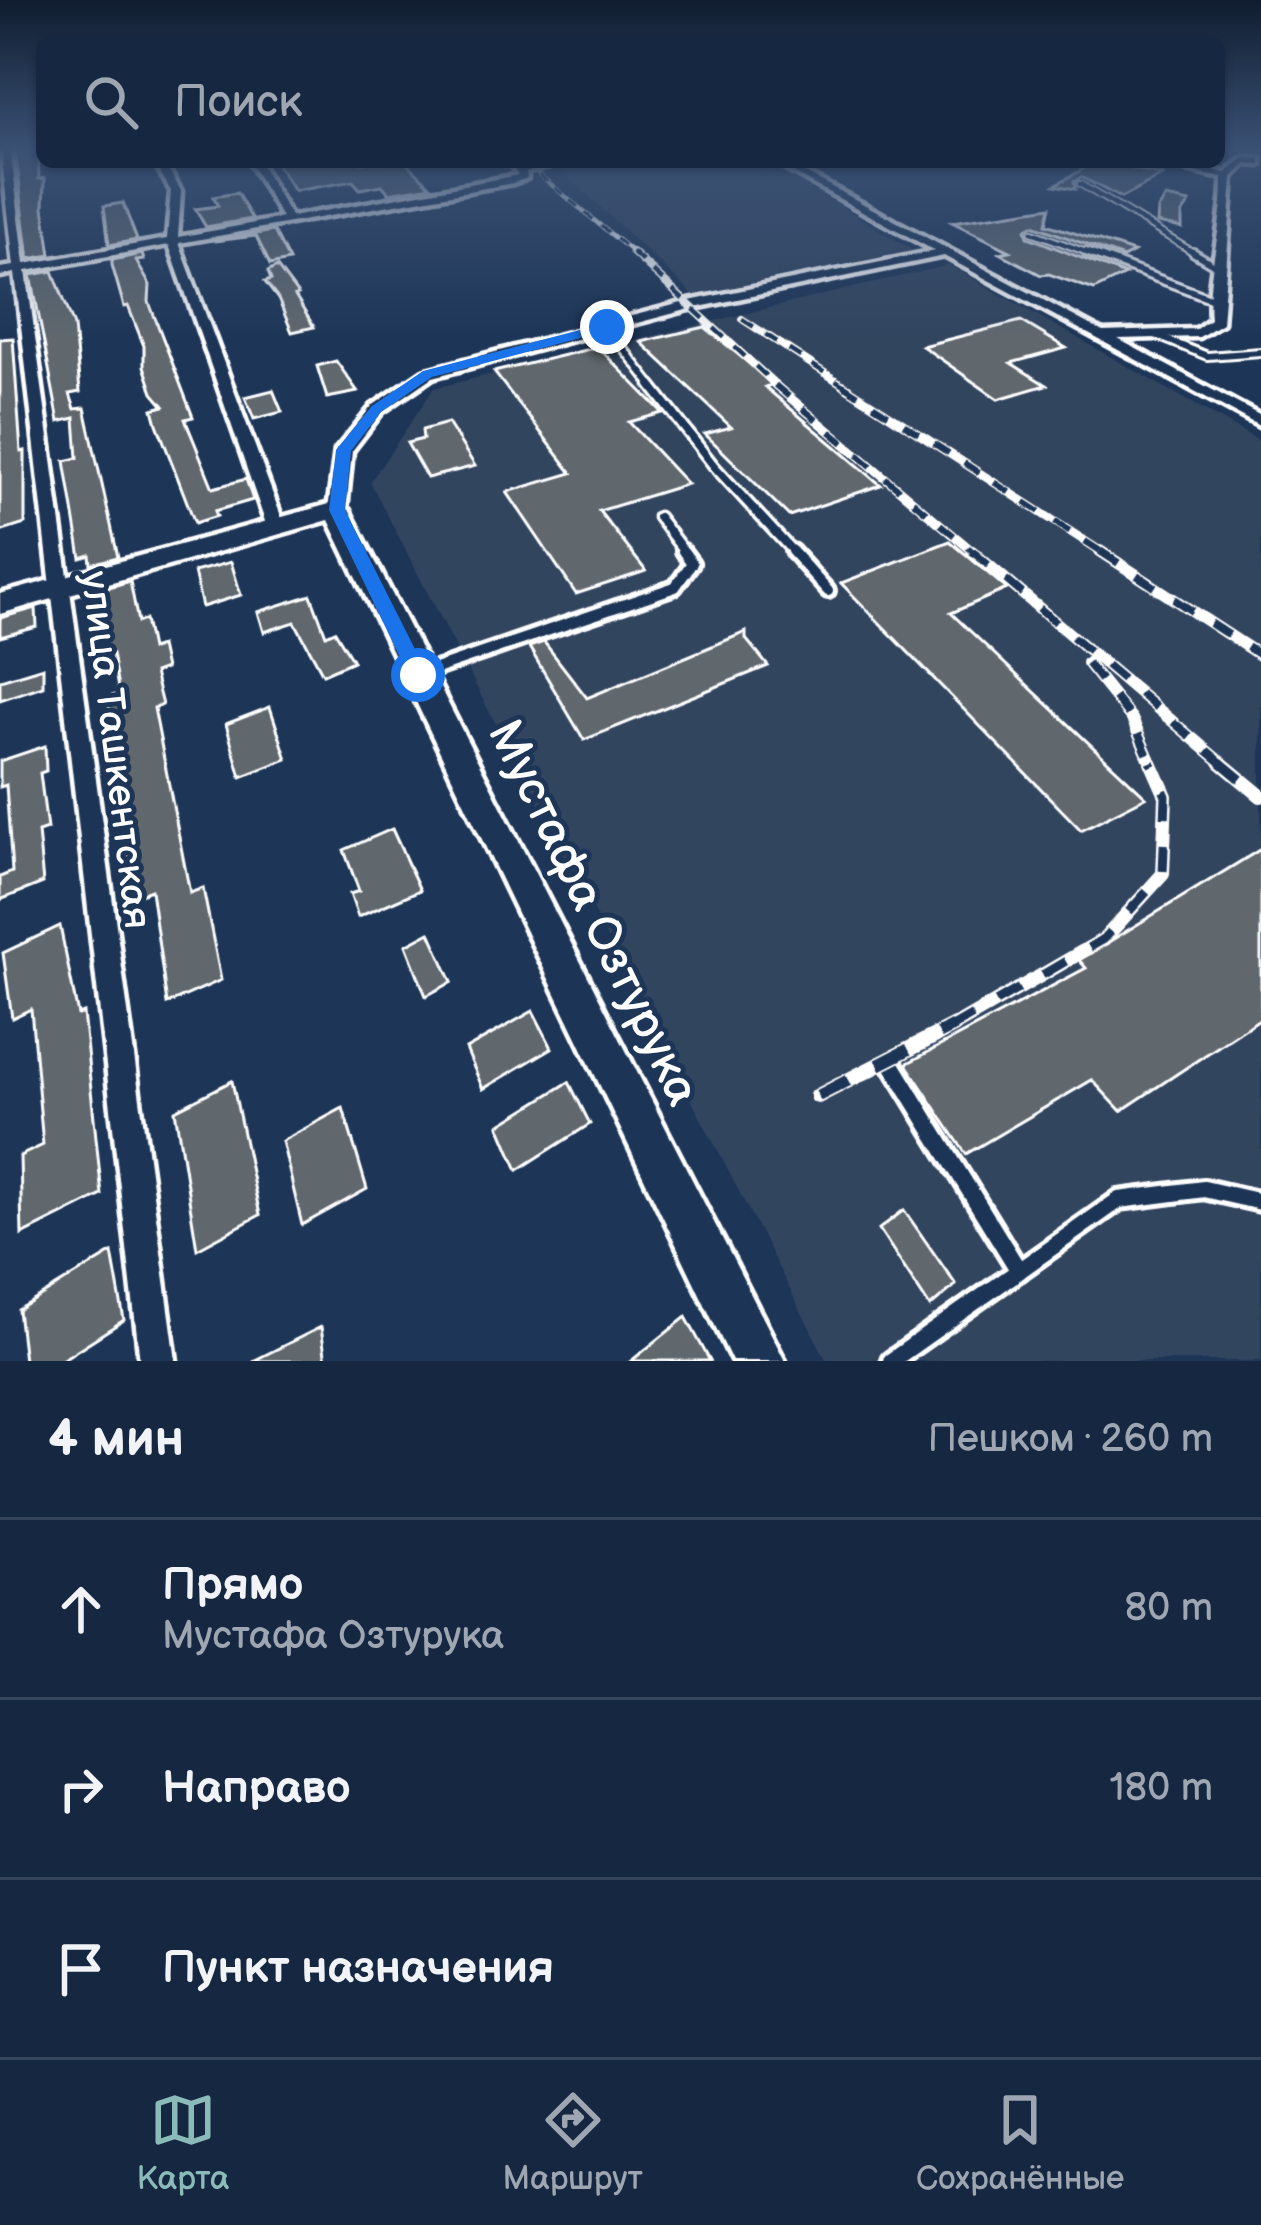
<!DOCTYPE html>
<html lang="ru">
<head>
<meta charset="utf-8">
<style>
	body { margin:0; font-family:"Balsamiq Sans",sans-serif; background:#23344c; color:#f1f3f6 }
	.stop { position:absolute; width:36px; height:36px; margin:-27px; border:9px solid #1a73e8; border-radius:50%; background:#fff }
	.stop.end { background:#1a73e8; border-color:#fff; box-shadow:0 3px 12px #0008 }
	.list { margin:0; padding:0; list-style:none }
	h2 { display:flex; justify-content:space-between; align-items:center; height:156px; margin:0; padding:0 48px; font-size:51px }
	h2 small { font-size:39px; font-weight:400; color:#9ea6b1 }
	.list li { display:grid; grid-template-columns:78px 1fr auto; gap:36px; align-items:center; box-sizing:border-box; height:180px; padding:0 48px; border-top:3px solid #35445a }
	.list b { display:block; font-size:45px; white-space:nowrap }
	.list p { margin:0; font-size:39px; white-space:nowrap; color:#9ea6b1 }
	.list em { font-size:39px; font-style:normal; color:#9ea6b1 }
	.icon { flex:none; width:66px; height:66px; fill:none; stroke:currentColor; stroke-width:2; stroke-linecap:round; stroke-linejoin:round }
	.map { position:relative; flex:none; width:1261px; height:1361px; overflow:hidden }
	.search { position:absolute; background:#162841; box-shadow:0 3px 9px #0004; left:36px; right:36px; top:36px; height:132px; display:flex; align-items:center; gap:30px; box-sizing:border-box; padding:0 42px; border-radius:18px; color:#9ea6b1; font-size:45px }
	.sheet { height:696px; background:#162841 }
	nav { display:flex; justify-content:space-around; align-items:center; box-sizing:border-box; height:168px; border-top:3px solid #35445a; background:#162841; font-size:33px; color:#9ea6b1 }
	nav a { display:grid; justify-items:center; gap:6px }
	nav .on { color:#8bbbb9 }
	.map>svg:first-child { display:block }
	.built { fill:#31445e }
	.building { fill:#61676d; stroke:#fff; stroke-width:3 }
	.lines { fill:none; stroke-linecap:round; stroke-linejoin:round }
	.lane-far4-casing { stroke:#fff; stroke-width:9 }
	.lane-far3-casing { stroke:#fff; stroke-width:12 }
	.lane-far2-casing { stroke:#fff; stroke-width:15 }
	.lane-far1-casing { stroke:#fff; stroke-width:20 }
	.lane-casing { stroke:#fff; stroke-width:26 }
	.street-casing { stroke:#fff; stroke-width:9 }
	.secondary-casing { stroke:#fff; stroke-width:9 }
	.lane-far4 { stroke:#1d3557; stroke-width:4.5 }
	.lane-far3 { stroke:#1d3557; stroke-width:6 }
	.lane-far2 { stroke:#1d3557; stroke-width:8 }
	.lane-far1 { stroke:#1d3557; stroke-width:10 }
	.lane { stroke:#1d3557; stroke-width:16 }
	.street { fill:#1d3557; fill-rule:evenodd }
	.secondary { fill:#1d3557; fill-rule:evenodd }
	.rail-far5-casing { stroke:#fff; stroke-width:4.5 }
	.rail-far4-casing { stroke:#fff; stroke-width:8 }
	.rail-far3-casing { stroke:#fff; stroke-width:9 }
	.rail-far2-casing { stroke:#fff; stroke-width:12 }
	.rail-far1-casing { stroke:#fff; stroke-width:14 }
	.rail-casing { stroke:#fff; stroke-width:16 }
	.rail-far5 { stroke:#1d3557; stroke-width:3; stroke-dasharray:10; stroke-linecap:butt }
	.rail-far4 { stroke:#1d3557; stroke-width:4.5; stroke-dasharray:14; stroke-linecap:butt }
	.rail-far3 { stroke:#1d3557; stroke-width:6; stroke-dasharray:18; stroke-linecap:butt }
	.rail-far2 { stroke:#1d3557; stroke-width:8; stroke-dasharray:22; stroke-linecap:butt }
	.rail-far1 { stroke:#1d3557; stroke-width:9; stroke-dasharray:27; stroke-linecap:butt }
	.rail { stroke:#1d3557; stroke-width:12; stroke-dasharray:34; stroke-linecap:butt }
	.route { fill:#1a73e8 }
	.labels { text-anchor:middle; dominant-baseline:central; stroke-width:10; stroke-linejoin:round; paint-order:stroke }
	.street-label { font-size:39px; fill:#fff; stroke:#1d3557 }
	.near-street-label { font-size:48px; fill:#fff; stroke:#1d3557 }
</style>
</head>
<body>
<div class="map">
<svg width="1261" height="1361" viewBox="0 0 1261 1361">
	<rect width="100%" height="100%" fill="#1d3557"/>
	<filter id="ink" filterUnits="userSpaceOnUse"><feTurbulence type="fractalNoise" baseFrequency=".00833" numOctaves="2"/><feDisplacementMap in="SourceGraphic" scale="24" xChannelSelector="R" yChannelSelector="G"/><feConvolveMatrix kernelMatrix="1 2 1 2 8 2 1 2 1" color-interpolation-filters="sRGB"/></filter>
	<g filter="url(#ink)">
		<g class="built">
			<polygon points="607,162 769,162 912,250 693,295 561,170"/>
			<polygon points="949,265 1261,442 1261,1361 827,1361 370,482 434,388"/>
		</g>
		<g class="building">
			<polygon points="15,148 38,148 39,179 45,178 44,207 51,255 29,259"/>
			<polygon points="275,162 406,162 431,186 389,193 382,185 360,189 353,181 294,191"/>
			<polygon points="1095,162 1104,162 1162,176 1121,198 1081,177 1074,182 1075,189 1055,185"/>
			<polygon points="237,193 252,219 206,227 195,209 218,206 213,197"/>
			<polygon points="1166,198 1190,203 1182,214 1182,228 1157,223 1158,209"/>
			<polygon points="123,203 137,240 109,245 104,206"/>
			<polygon points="1050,207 1046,224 1134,252 1123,258 1033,225 1026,229 1028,237 1125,275 1094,290 1049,274 1041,275 1000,253 1010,251 952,222"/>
			<polygon points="274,231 289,261 270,265 256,236 214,241"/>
			<polygon points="142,254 144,260 136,261 150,285 149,302 193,417 185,419 213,488 246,479 253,500 215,511 217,516 195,523 157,424 153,409 164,406 153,393 144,366 144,346 128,306 124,307 112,265 112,260"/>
			<polygon points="277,267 298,295 295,296 314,327 292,332 278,299 265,282 271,280 268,272"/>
			<polygon points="53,271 74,326 80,392 70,394 75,409 85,408 118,557 91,564 90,555 81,558 65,461 78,458 75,418 59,422 31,275"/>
			<polygon points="1021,321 1066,348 1011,363 1046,385 998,399 922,346"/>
			<polygon points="705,327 774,384 765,387 881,485 789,516 705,434 731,427 641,342"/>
			<polygon points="13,338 21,452 25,451 25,524 0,532 0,339"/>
			<polygon points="598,347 663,413 629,422 687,484 599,511 646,571 576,594 507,492 572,473 494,372"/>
			<polygon points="336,361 358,392 327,398 317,366"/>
			<polygon points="273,390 282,412 254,419 245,397"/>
			<polygon points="448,423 475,466 427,478 407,443 423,439 422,430"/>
			<polygon points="950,541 1007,589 951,613 1146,797 1081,830 841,583"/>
			<polygon points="231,562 241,595 202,607 194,572"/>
			<polygon points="130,581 138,622 145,620 151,649 160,646 165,669 154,673 162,705 154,708 190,893 203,888 221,980 167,1004 151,890 135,896 108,697 119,694 112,654 103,657 95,591"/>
			<polygon points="311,595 326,635 335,631 353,661 323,674 295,622 264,632 258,612"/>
			<polygon points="36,608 37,627 0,637 0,618"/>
			<polygon points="746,632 746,639 768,666 584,740 529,647 544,642 587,698"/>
			<polygon points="43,667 43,686 0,700 0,680"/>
			<polygon points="270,707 287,759 241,777 226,724"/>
			<polygon points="45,746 46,771 40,773 47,829 38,832 43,883 0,900 0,877 12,872 6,785 0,787 0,761"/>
			<polygon points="392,829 420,890 358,917 350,894 359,891 344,850"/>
			<polygon points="1261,849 1261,1018 1121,1111 1092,1080 966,1154 906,1064 1086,968 1079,960"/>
			<polygon points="60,926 78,1015 83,1013 102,1195 22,1235 20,1156 43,1145 31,1009 12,1018 3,953"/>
			<polygon points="430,932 452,982 426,996 406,945"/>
			<polygon points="533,1011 552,1048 483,1089 466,1049"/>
			<polygon points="232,1081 260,1215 197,1249 175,1110"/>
			<polygon points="569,1082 590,1124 518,1170 499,1125"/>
			<polygon points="343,1108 367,1189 302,1225 282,1141"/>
			<polygon points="904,1210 956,1285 930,1307 879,1229"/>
			<polygon points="112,1253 124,1320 60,1361 24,1361 18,1310"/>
			<polygon points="686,1317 710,1361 631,1361"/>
			<polygon points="321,1327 326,1361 253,1361"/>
		</g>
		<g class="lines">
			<defs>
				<g id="lane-far4">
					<polyline points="1080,184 1198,255"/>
					<polyline points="1032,232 1094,255"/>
				</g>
				<g id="lane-far3">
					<polyline points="1086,252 1213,299"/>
					<polyline points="1193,252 1218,267"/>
					<polyline points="607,327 654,388"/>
					<polyline points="1155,335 1207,356 1261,352"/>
				</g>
				<g id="lane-far2">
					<polyline points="651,385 714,466 795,554"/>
					<polyline points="658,517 686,554"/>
				</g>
				<g id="lane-far1">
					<polyline points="792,551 828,591"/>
					<polyline points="421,674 675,587 692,563 683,551"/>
				</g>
				<g id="lane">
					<polyline points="893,1066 1019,1271"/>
					<polyline points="891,1361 1119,1200 1204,1189 1261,1202"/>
				</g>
				<g id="street">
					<polygon points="1,148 10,148 25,264 167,239 171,191 154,162 164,162 181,191 178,237 282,218 249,162 259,162 291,217 518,175 509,162 519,162 523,167 565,162 526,172 527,178 513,183 179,243 285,527 276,533 267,527 169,245 26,271 176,1361 140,1361 15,273 0,276 0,268 14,266"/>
					<path d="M1244,158l17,1v6l-15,-1 -13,13 -11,146 -23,14 -81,2 143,77v11l-317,-171 -254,53 -257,68 -51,35 -30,39 -6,59 -9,5 -9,-5 8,-60 36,-44 51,-35 266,-70 246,-50 -162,-89h12l318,170 93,-3 14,-10c-4,-48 14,-93 13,-141l-74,-16h20l57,11z"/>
				</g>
				<polygon id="secondary" points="337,502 349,510 785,1361 732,1361 329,520 0,614 0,594"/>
			</defs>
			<use href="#lane-far4" class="lane-far4-casing"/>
			<use href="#lane-far3" class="lane-far3-casing"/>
			<use href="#lane-far2" class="lane-far2-casing"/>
			<use href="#lane-far1" class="lane-far1-casing"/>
			<use href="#lane" class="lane-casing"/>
			<use href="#street" class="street-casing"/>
			<use href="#secondary" class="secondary-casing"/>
			<use href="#lane-far4" class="lane-far4"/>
			<use href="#lane-far3" class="lane-far3"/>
			<use href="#lane-far2" class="lane-far2"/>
			<use href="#lane-far1" class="lane-far1"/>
			<use href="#lane" class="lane"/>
			<use href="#street" class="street"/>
			<use href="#secondary" class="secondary"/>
			<defs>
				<polyline id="rail-far5" points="524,162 636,255"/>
				<g id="rail-far4">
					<polyline points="632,252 779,388"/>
					<polyline points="742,319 848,388"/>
				</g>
				<g id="rail-far3">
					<polyline points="775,385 976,554"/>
					<polyline points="843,385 1105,554"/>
				</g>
				<g id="rail-far2">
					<polyline points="972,551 1224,765"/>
					<polyline points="1100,551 1261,656"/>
					<polyline points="1087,663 1132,719 1152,765"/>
				</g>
				<g id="rail-far1">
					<polyline points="1220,762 1261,796"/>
					<polyline points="949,1029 1104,939 1163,874 1166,796 1151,762"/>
				</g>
				<polyline id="rail" points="818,1096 954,1026"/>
			</defs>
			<use href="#rail-far5" class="rail-far5-casing"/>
			<use href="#rail-far4" class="rail-far4-casing"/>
			<use href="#rail-far3" class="rail-far3-casing"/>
			<use href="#rail-far2" class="rail-far2-casing"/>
			<use href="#rail-far1" class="rail-far1-casing"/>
			<use href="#rail" class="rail-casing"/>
			<use href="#rail-far5" class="rail-far5"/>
			<use href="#rail-far4" class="rail-far4"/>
			<use href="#rail-far3" class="rail-far3"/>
			<use href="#rail-far2" class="rail-far2"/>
			<use href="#rail-far1" class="rail-far1"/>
			<use href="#rail" class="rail"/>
		</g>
	</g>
	<linearGradient id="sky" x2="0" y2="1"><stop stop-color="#101d30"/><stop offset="0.44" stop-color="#3a5174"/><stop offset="1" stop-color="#3a5174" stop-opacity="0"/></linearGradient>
	<rect width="1261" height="339" fill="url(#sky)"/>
	<polygon class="route" points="607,323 611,330 432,377 381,412 351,451 345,510 428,675 425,680 411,680 329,510 336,450 372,406 423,371"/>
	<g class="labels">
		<g class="street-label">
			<text transform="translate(115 750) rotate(83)">улица Ташкентская</text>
		</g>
		<g class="near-street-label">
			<text transform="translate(593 913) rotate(64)">Мустафа Озтурука</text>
		</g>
	</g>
</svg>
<div class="stop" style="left:418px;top:675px"></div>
<div class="stop end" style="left:607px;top:327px"></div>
<div class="search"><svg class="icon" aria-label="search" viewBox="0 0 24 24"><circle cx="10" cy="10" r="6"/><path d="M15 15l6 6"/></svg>Поиск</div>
</div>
<section class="sheet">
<h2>4 мин<small>Пешком · 260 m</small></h2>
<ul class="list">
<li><svg class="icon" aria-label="ahead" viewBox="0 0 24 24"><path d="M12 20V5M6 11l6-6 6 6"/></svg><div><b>Прямо</b><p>Мустафа Озтурука</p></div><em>80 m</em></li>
<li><svg class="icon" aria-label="right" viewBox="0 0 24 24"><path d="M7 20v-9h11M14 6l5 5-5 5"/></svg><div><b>Направо</b></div><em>180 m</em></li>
<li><svg class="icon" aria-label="arrive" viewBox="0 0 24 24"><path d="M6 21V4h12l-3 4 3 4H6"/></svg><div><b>Пункт назначения</b></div></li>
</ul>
</section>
<nav>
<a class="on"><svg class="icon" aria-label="map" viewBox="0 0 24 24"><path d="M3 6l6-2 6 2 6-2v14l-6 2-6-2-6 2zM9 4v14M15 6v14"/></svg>Карта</a>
<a><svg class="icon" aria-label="directions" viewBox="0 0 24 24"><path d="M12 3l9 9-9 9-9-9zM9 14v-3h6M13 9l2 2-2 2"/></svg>Маршрут</a>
<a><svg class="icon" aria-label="saved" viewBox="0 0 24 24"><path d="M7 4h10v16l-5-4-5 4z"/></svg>Сохранённые</a>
</nav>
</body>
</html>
